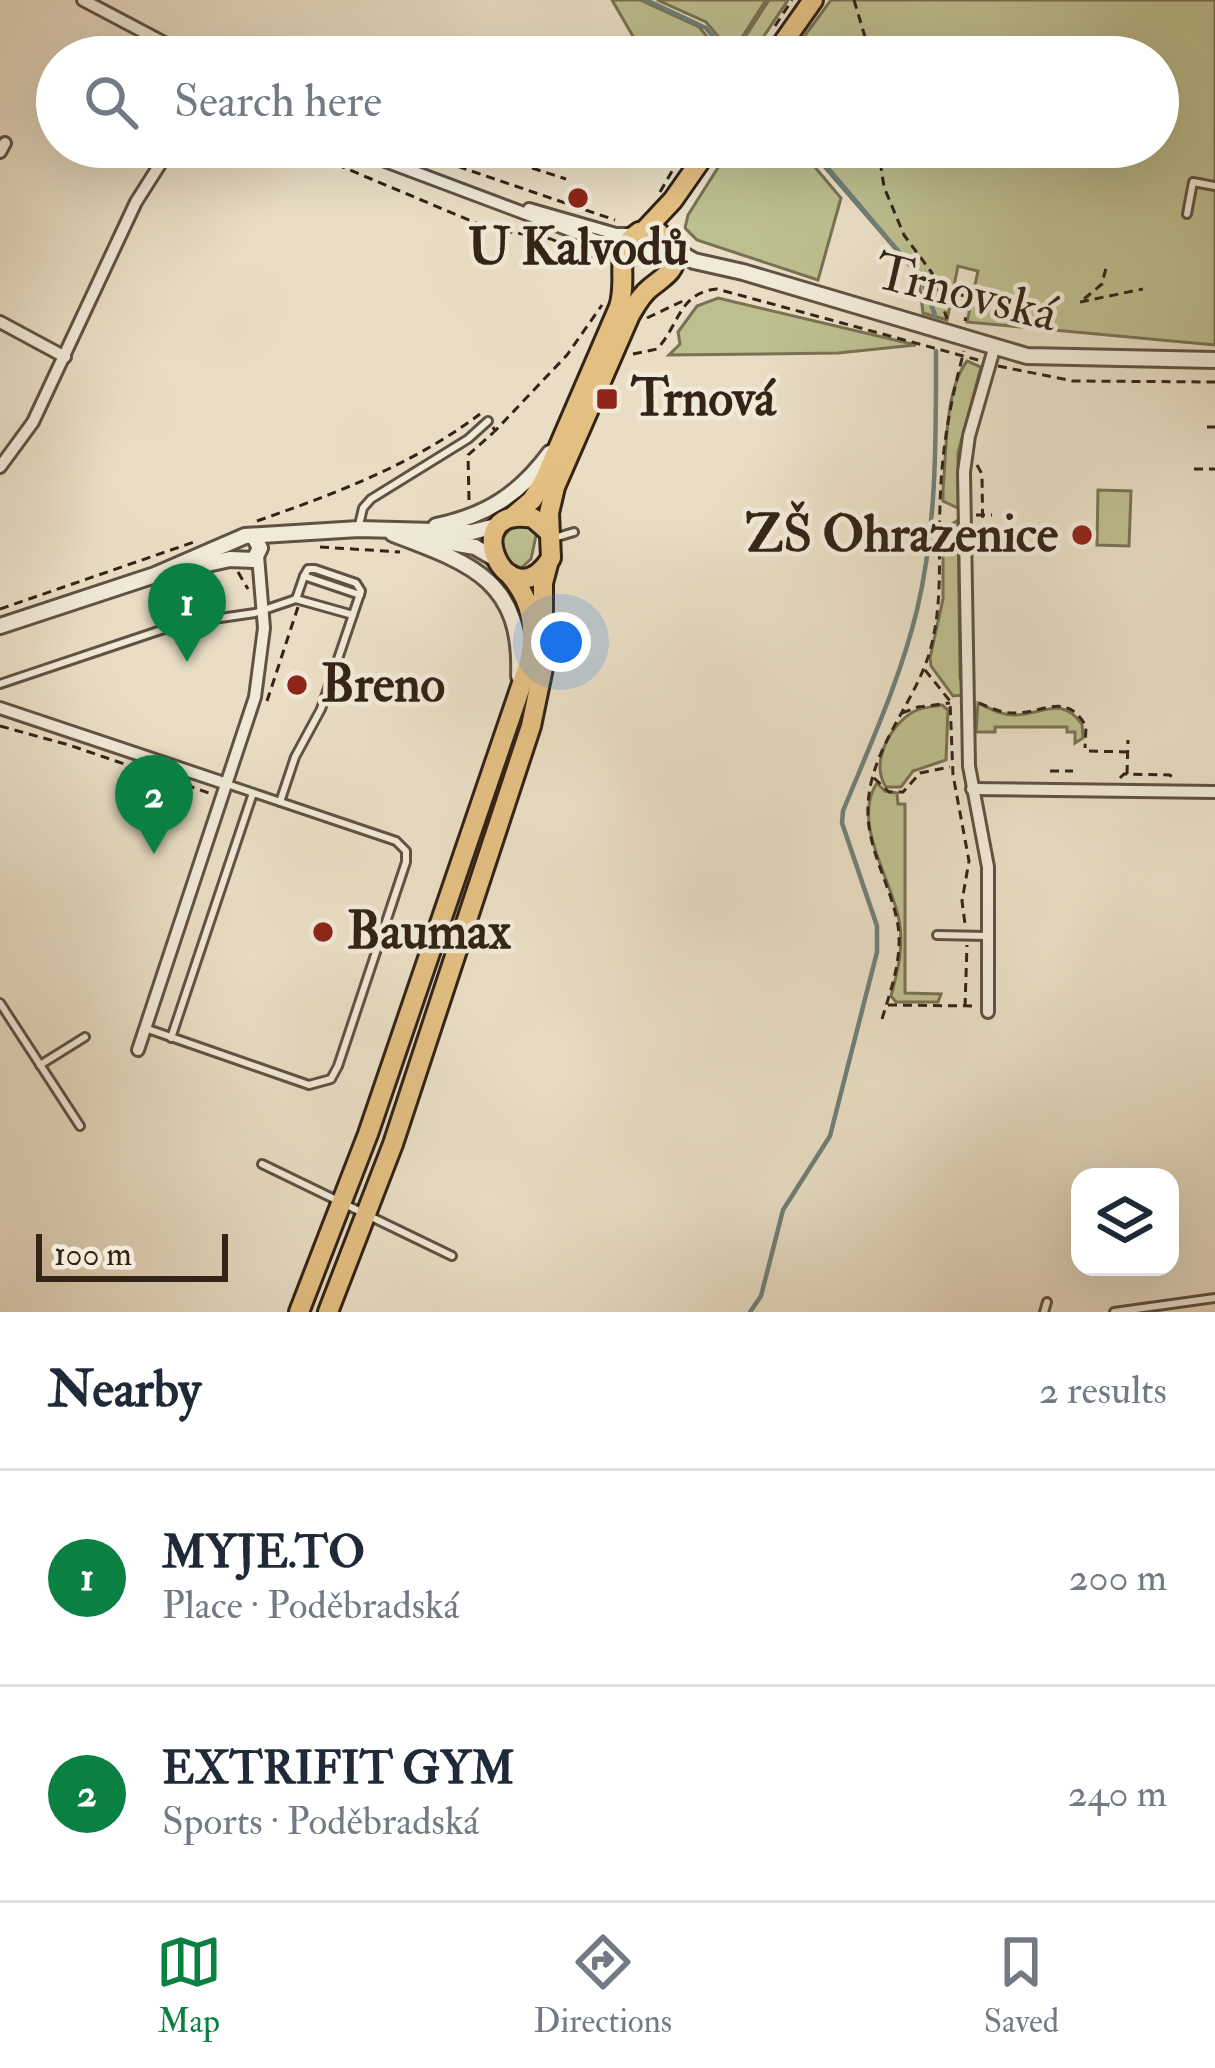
<!DOCTYPE html>
<html lang="en">
<head>
<meta charset="utf-8">
<style>
	body { margin:0; font-family:"IM FELL Double Pica",serif; background:#f6f6f7; color:#1f2937 }
	.controls { position:absolute; right:36px; bottom:36px; display:grid; overflow:hidden; border-radius:24px; box-shadow:0 12px 48px #0002 }
	.controls button { width:108px; height:108px; display:grid; place-items:center; padding:0; border:0; border-bottom:3px solid #e0e1e3; background:#fff; color:#1f2937; font:60px sans-serif }
	.scale { position:absolute; left:36px; bottom:30px; width:192px; box-sizing:border-box; padding-left:12px; border:6px solid #332417; border-top:0; font-size:33px; line-height:42px; white-space:nowrap; color:#332417; -webkit-text-stroke:9px #f1ead9; paint-order:stroke }
	.you { position:absolute; left:561px; top:642px; width:42px; height:42px; margin:-30px; border:9px solid #fff; border-radius:50%; background:#1a73e8; box-shadow:0 0 0 18px #1a73e833 }
	.badge { display:grid; place-items:center; width:78px; height:78px; border-radius:50%; background:#0b8043; color:#fff; font-size:39px; font-weight:700 }
	.pin { position:absolute; translate:-50% -99px; filter:drop-shadow(0 3px 6px #0008) }
	.pin::after { content:''; position:absolute; top:63px; width:42px; height:36px; background:inherit; clip-path:polygon(0 0,100% 0,50% 100%) }
	.list { margin:0; padding:0; list-style:none }
	h2 { display:flex; justify-content:space-between; align-items:center; height:156px; margin:0; padding:0 48px; font-size:51px }
	h2 small { font-size:39px; font-weight:400; color:#747a83 }
	.list li { display:grid; grid-template-columns:78px 1fr auto; gap:36px; align-items:center; box-sizing:border-box; height:216px; padding:0 48px; border-top:3px solid #e0e1e3 }
	.list b { display:block; font-size:45px; white-space:nowrap }
	.list p { margin:0; font-size:39px; white-space:nowrap; color:#747a83 }
	.list em { font-size:39px; font-style:normal; color:#747a83 }
	.icon { flex:none; width:66px; height:66px; fill:none; stroke:currentColor; stroke-width:2; stroke-linecap:round; stroke-linejoin:round }
	.map { position:relative; flex:none; width:1215px; height:1312px; overflow:hidden }
	.search { position:absolute; background:#fff; box-shadow:0 12px 48px #0002; left:36px; right:36px; top:36px; height:132px; display:flex; align-items:center; gap:30px; box-sizing:border-box; padding:0 42px; border-radius:66px; color:#747a83; font-size:45px }
	.sheet { height:588px; background:#fff }
	nav { display:flex; justify-content:space-around; align-items:center; box-sizing:border-box; height:168px; border-top:3px solid #e0e1e3; background:#fff; font-size:33px; color:#747a83 }
	nav a { display:grid; justify-items:center; gap:6px }
	nav .on { color:#0b8043 }
	.map>svg:first-child { display:block }
	.green { fill:#bebf8f; stroke:#787253; stroke-width:3 }
	.lines { fill:none; stroke-linecap:round; stroke-linejoin:round }
	.stream { stroke:#707f79; stroke-width:4.5 }
	.service-casing { stroke:#605242; stroke-width:12 }
	.minor-casing { stroke:#605242; stroke-width:16 }
	.tertiary-casing { stroke:#605242; stroke-width:20 }
	.primary-casing { stroke:#332417; stroke-width:24 }
	.path { stroke:#332417; stroke-width:3; stroke-dasharray:9 6; stroke-linecap:butt }
	.service { stroke:#f1ead9; stroke-width:6 }
	.minor { stroke:#f1ead9; stroke-width:10 }
	.tertiary { stroke:#f1ead9; stroke-width:14 }
	.primary { stroke:#e4bf82; stroke-width:18 }
	.poi-dot { fill:#8f2418; stroke:#f1ead9; stroke-width:4.5 }
	.labels { text-anchor:middle; dominant-baseline:central; stroke-width:9; stroke-linejoin:round; paint-order:stroke }
	.poi-label { font-size:51px; font-weight:bold; fill:#332417; stroke:#f1ead9; text-anchor:start }
	.street-label { font-size:51px; fill:#332417; stroke:#f1ead9 }
</style>
</head>
<body>
<div class="map">
<svg width="1215" height="1312" viewBox="0 0 1215 1312">
	<rect width="100%" height="100%" fill="#e9dec5"/>
	<filter id="stains"><feTurbulence type="fractalNoise" baseFrequency=".00167" numOctaves="4"/><feColorMatrix values="0 0 0 0 .2 0 0 0 0 .09 0 0 0 0 .02 0 0 0 .5 -.17"/></filter>
	<radialGradient id="worn" r=".72"><stop offset=".6" stop-color="#630" stop-opacity="0"/><stop offset="1" stop-color="#630" stop-opacity=".3"/></radialGradient>
	<g class="green">
		<polygon points="612,0 640,0 699,27 724,57 645,57"/>
		<polygon points="657,0 766,0 732,53 706,22"/>
		<polygon points="769,0 788,0 750,57 732,57"/>
		<polygon points="831,0 1215,0 1215,345 967,322 978,271 958,266 947,320 923,313 919,281 909,265 807,147 1158,147 1158,57 789,57"/>
		<polygon points="731,147 798,147 841,198 818,280 697,240 685,228 688,215"/>
		<polygon points="718,298 916,345 838,353 669,355 680,344 678,332 697,306"/>
		<path d="M967,361l14,6 -23,86v55l-15,-7v-12c4,-38 1,-97 24,-128z"/>
		<polygon points="1098,490 1131,491 1129,546 1097,545"/>
		<polygon points="958,520 960,677 964,695 953,696 931,666 930,658 943,599 943,530"/>
		<polygon points="528,525 537,531 531,559 521,568 506,561 501,539 512,527"/>
		<path d="M978,703c13,6 25,13 39,12 29,-2 44,-19 65,9l1,14 -8,5v-11h-8v-5h-72v5h-19z"/>
		<path d="M942,705l6,5 -2,50 -33,11 -12,16h-15c-16,-24 4,-62 27,-75 9,-5 19,-5 29,-7z"/>
		<path d="M877,783l8,8 12,2 1,11h7v189l36,1 -3,8h-42l-5,-6c7,-25 13,-50 8,-76 -7,-40 -48,-98 -22,-137z"/>
	</g>
	<g class="lines">
		<g class="stream">
			<polyline points="646,0 706,28 730,57"/>
			<polyline points="810,147 921,278 935,315"/>
			<path d="M750,1312l11,-16 22,-86 47,-74 47,-184v-26l-35,-103 1,-12c27,-66 57,-131 74,-201 20,-84 19,-173 19,-259"/>
		</g>
		<defs>
			<g id="service">
				<polyline points="1187,214 1193,182 1215,186"/>
				<polyline points="359,525 363,508 371,499 468,439 488,421"/>
				<polyline points="554,538 574,532"/>
				<polyline points="296,599 304,576 360,595"/>
				<polyline points="0,684 179,624 255,613 296,599 353,615"/>
				<polyline points="280,802 295,757 321,709 361,591 356,583 315,569 308,569 304,576"/>
				<polyline points="937,935 988,936"/>
				<polyline points="0,1003 80,1126"/>
				<polyline points="145,1028 309,1085 331,1079 338,1066 406,862 406,851 396,841 227,784"/>
				<polyline points="171,1038 253,793"/>
				<polyline points="40,1065 85,1037"/>
				<polyline points="262,1164 452,1256"/>
				<polyline points="1044,1312 1047,1302"/>
				<polyline points="1114,1312 1215,1298"/>
			</g>
			<g id="minor">
				<polyline points="83,0 191,57"/>
				<polyline points="348,147 609,245 621,258"/>
				<polyline points="0,152 5,143"/>
				<polyline points="529,209 616,234 633,234"/>
				<polyline points="0,322 65,357"/>
				<polyline points="0,467 33,422 136,202 171,147"/>
				<polyline points="0,708 227,784"/>
				<polyline points="972,789 1215,792"/>
				<polyline points="988,1012 988,867 969,766 964,472 969,436 994,349"/>
				<polyline points="138,1050 255,697 264,628 258,556"/>
			</g>
			<g id="tertiary">
				<polyline points="675,250 694,261 743,272 1027,356 1215,360"/>
				<path d="M436,526c50,-10 84,-32 114,-73"/>
				<path d="M393,534c77,29 130,46 126,142"/>
				<polyline points="429,539 475,547 494,558"/>
				<polyline points="198,566 230,559 254,560 260,548 254,537"/>
				<polyline points="0,626 155,575 245,536 359,529 472,532 500,525"/>
			</g>
			<g id="primary">
				<polyline points="773,57 813,0"/>
				<polyline points="644,231 673,200 710,147"/>
				<path d="M511,518l21,-18 11,-17 76,-176c10,-31 -8,-57 20,-75h19l14,13c8,25 -5,29 -22,43 -9,7 -14,17 -20,27l-75,172 -6,26 2,45c-43,68 -97,-55 -18,-40l16,14"/>
				<path d="M299,1312l69,-178 161,-471c7,-34 4,-62 -20,-89"/>
				<polyline points="328,1312 393,1144 531,726 543,668 543,583 548,564"/>
			</g>
		</defs>
		<use href="#service" class="service-casing"/>
		<use href="#minor" class="minor-casing"/>
		<use href="#tertiary" class="tertiary-casing"/>
		<use href="#primary" class="primary-casing"/>
		<g class="path">
			<polyline points="854,0 871,57"/>
			<polyline points="775,26 792,0"/>
			<polyline points="295,147 488,228 551,239 585,254"/>
			<polyline points="401,147 615,220"/>
			<polyline points="878,147 884,187 904,235 932,273 947,319"/>
			<polyline points="532,168 566,179"/>
			<polyline points="660,192 686,147"/>
			<polyline points="589,251 588,255 605,269"/>
			<polyline points="961,295 970,297 965,321"/>
			<polyline points="1084,299 1102,284 1106,268"/>
			<polyline points="1080,302 1143,289"/>
			<polyline points="647,318 687,299"/>
			<path d="M633,354l24,-5c22,-23 22,-57 60,-60l261,71"/>
			<polyline points="998,366 1073,381 1215,382"/>
			<polyline points="493,427 495,431 567,355 602,305"/>
			<polyline points="1207,427 1215,427"/>
			<polyline points="977,465 982,474 983,550 979,555"/>
			<polyline points="1194,469 1215,469"/>
			<polyline points="469,500 468,455 494,432"/>
			<polyline points="976,515 992,515"/>
			<path d="M257,521c80,-28 155,-56 223,-107"/>
			<polyline points="320,547 400,552"/>
			<polyline points="238,572 248,589"/>
			<polyline points="0,609 197,541"/>
			<polyline points="925,670 950,701 953,775 969,861 962,901 965,924"/>
			<polyline points="267,701 298,607"/>
			<path d="M979,703c12,5 24,11 38,10 29,-1 49,-21 69,13l-1,22"/>
			<polyline points="902,713 918,707 950,703"/>
			<polyline points="0,726 69,745 209,793"/>
			<polyline points="1089,751 1128,752"/>
			<polyline points="1050,771 1073,771"/>
			<polyline points="1127,774 1128,740"/>
			<polyline points="874,778 889,792 903,792 920,773 950,767"/>
			<polyline points="1120,778 1124,774 1170,775 1173,779"/>
			<polyline points="888,1005 974,1006"/>
			<polyline points="965,1007 967,945"/>
			<path d="M882,1019c10,-33 22,-65 15,-99 -9,-41 -31,-73 -29,-115 3,-61 51,-105 64,-162 11,-46 6,-91 8,-137 1,-53 10,-104 24,-155"/>
		</g>
		<use href="#service" class="service"/>
		<use href="#minor" class="minor"/>
		<use href="#tertiary" class="tertiary"/>
		<use href="#primary" class="primary"/>
	</g>
	<g class="poi-dot">
		<circle cx="578" cy="198" r="12"/>
		<rect x="595" y="387" width="24" height="24" rx="6"/>
		<circle cx="1082" cy="535" r="12"/>
		<circle cx="297" cy="685" r="12"/>
		<circle cx="323" cy="932" r="12"/>
	</g>
	<g class="labels">
		<g class="poi-label">
			<text x="578" y="248" text-anchor="middle">U Kalvodů</text>
			<text x="631" y="399">Trnová</text>
			<text x="1058" y="535" text-anchor="end">ZŠ Ohrazenice</text>
			<text x="321" y="685">Breno</text>
			<text x="347" y="932">Baumax</text>
		</g>
		<g class="street-label">
			<text transform="translate(966 293) rotate(14)">Trnovská</text>
		</g>
	</g>
	<rect width="100%" height="100%" filter="url(#stains)"/>
	<rect width="100%" height="100%" fill="url(#worn)"/>
</svg>
<div class="controls">
<button><svg class="icon" aria-label="layers" viewBox="0 0 24 24"><path d="M12 4l9 5-9 5-9-5zM3 14l9 5 9-5"/></svg></button>
</div>
<div class="scale">100 m</div>
<div class="you"></div>
<div class="pin badge" style="left:187px;top:662px">1</div>
<div class="pin badge" style="left:154px;top:854px">2</div>
<div class="search"><svg class="icon" aria-label="search" viewBox="0 0 24 24"><circle cx="10" cy="10" r="6"/><path d="M15 15l6 6"/></svg>Search here</div>
</div>
<section class="sheet">
<h2>Nearby<small>2 results</small></h2>
<ul class="list">
<li><span class="badge">1</span><div><b>MYJE.TO</b><p>Place · Poděbradská</p></div><em>200 m</em></li>
<li><span class="badge">2</span><div><b>EXTRIFIT GYM</b><p>Sports · Poděbradská</p></div><em>240 m</em></li>
</ul>
</section>
<nav>
<a class="on"><svg class="icon" aria-label="map" viewBox="0 0 24 24"><path d="M3 6l6-2 6 2 6-2v14l-6 2-6-2-6 2zM9 4v14M15 6v14"/></svg>Map</a>
<a><svg class="icon" aria-label="directions" viewBox="0 0 24 24"><path d="M12 3l9 9-9 9-9-9zM9 14v-3h6M13 9l2 2-2 2"/></svg>Directions</a>
<a><svg class="icon" aria-label="saved" viewBox="0 0 24 24"><path d="M7 4h10v16l-5-4-5 4z"/></svg>Saved</a>
</nav>
</body>
</html>
